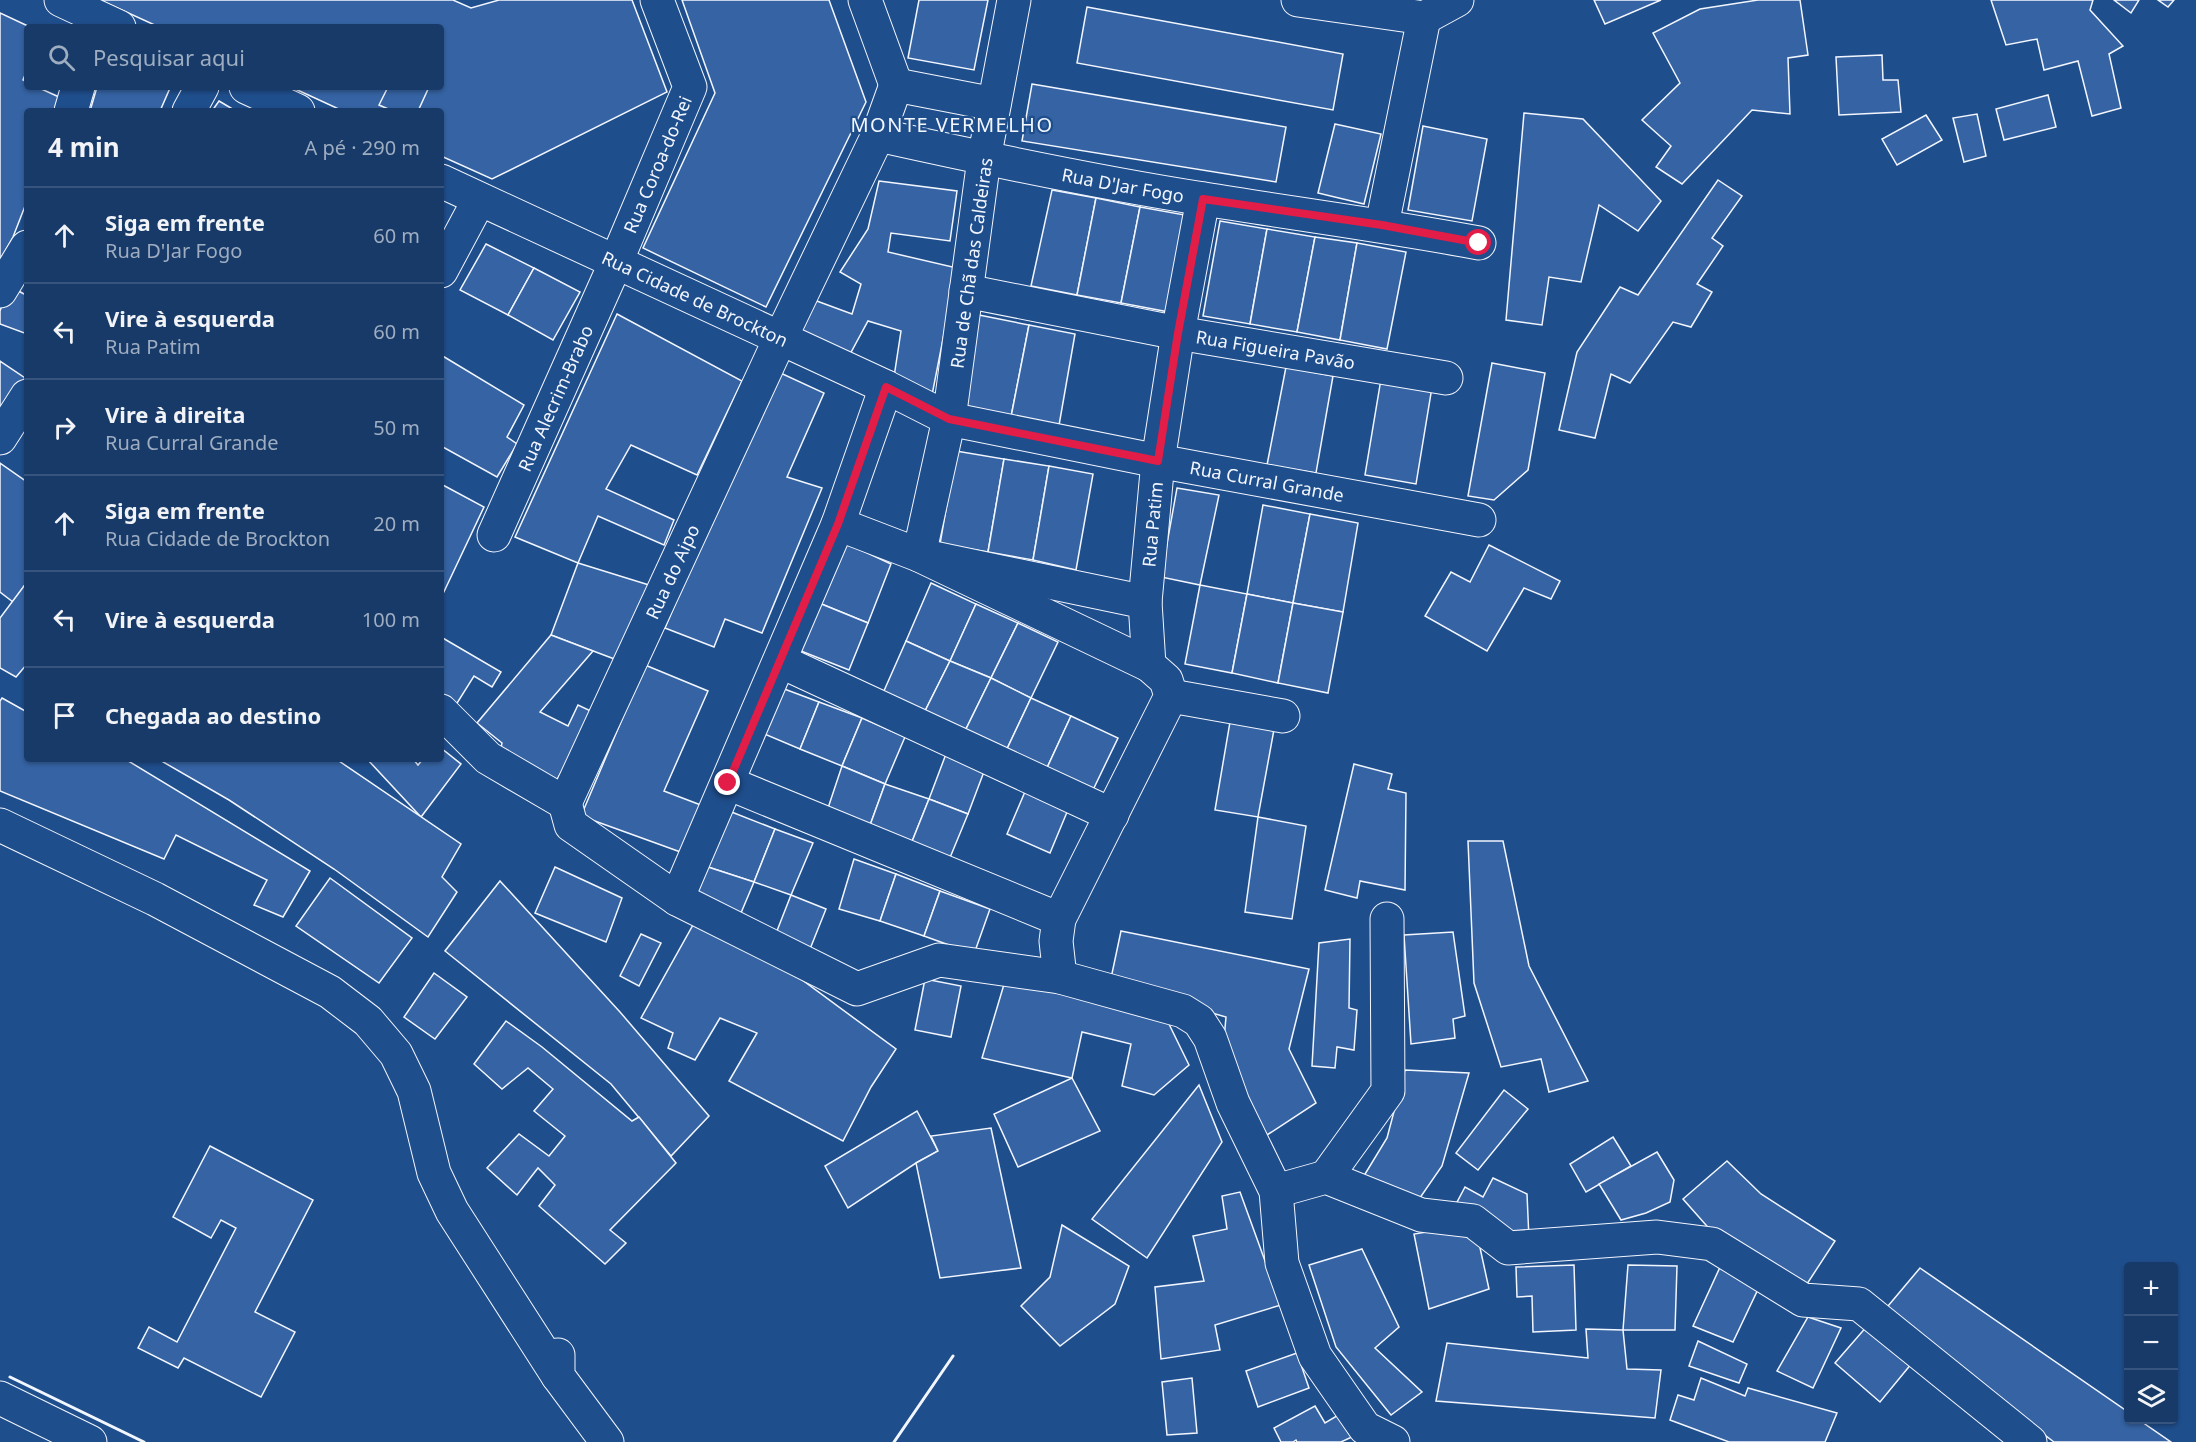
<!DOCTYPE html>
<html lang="pt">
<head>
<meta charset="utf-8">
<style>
	body { margin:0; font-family:"Noto Sans",sans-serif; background:#20416f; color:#f1f3f6 }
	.controls { position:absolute; right:18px; bottom:18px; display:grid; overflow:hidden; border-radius:6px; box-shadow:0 2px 4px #0004 }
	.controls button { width:54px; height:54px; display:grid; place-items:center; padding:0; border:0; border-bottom:2px solid #36547d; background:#173a69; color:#f1f3f6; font:30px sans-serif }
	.stop { position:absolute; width:18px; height:18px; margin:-14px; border:4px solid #e11d48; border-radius:50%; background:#fff }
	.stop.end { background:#e11d48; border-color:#fff; box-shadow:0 2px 6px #0008 }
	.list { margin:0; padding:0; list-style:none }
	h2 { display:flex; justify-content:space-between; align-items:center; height:78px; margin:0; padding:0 24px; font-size:26px }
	h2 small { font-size:20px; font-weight:400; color:#9eadc0 }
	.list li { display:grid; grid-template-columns:39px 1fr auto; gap:18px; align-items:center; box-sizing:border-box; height:96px; padding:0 24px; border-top:2px solid #36547d }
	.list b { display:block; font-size:22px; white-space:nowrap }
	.list p { margin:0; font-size:20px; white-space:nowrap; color:#9eadc0 }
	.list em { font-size:20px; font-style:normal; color:#9eadc0 }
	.icon { flex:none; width:33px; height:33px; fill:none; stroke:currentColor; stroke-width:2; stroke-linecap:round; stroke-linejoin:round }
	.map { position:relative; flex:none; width:2196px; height:1442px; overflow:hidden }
	.search { position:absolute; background:#173a69; box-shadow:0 2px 4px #0004; left:24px; top:24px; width:420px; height:66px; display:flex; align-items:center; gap:15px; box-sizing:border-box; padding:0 21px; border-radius:6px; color:#9eadc0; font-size:22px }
	.panel { position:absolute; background:#173a69; box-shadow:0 2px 4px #0004; left:24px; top:108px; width:420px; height:654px; border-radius:6px }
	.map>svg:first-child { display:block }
	.building { fill:#3563a3; stroke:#f2f6ff; stroke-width:1.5 }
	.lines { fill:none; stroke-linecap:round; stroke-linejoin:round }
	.minor-casing { stroke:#f2f6ff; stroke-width:35 }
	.major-casing { stroke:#f2f6ff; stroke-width:35 }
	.minor { stroke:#1f4e8c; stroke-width:33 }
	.major { stroke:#1f4e8c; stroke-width:33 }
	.wall { stroke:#f2f6ff; stroke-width:3 }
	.route { stroke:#e11d48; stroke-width:8 }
	.labels { text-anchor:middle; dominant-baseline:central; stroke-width:4.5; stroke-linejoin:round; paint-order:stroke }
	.street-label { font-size:18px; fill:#f2f6ff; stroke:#1f4e8c }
	.neighbourhood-label { font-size:20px; letter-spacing:1.5px; fill:#f2f6ff; stroke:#1f4e8c }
</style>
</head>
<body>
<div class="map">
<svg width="2196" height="1442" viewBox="0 0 2196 1442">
	<rect width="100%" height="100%" fill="#1f4e8c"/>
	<g class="building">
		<polygon points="100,0 453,0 471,8 499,0 632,0 667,92 492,179 441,156 441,111 343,111 291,87 441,87 441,27 159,27"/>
		<polygon points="682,0 829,0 866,102 766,307 643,248 715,93"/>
		<polygon points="919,0 988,0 974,70 908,58"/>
		<polygon points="1594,0 1661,0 1605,24"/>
		<polygon points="1758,0 1800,0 1808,55 1788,58 1790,114 1752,110 1682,184 1656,167 1671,146 1642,120 1680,83 1653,33 1700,9"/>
		<polygon points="1991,0 2093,0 2090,10 2123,46 2109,54 2121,108 2092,116 2078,61 2044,70 2037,39 2006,45"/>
		<polygon points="2114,0 2139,0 2131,13"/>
		<polygon points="2158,0 2174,0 2168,7"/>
		<polygon points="1087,7 1343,54 1333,110 1077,63"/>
		<polygon points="0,13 30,27 27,27 27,70 23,80 27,82 27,87 37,87 59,97 54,111 27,111 27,201 13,237 0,260"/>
		<polygon points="1882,55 1883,80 1898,80 1901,112 1839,115 1836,57"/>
		<polygon points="1032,84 1286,127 1276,182 1022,141"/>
		<polygon points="97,87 168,87 170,88 160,111 90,111"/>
		<polygon points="388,87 429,87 418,111 393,111 379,105"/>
		<polygon points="2048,95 2056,127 2004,140 1996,109"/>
		<polygon points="219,101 236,111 212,111"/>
		<polygon points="1524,113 1583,119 1661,201 1638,231 1599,205 1581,282 1549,277 1542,325 1506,320"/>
		<polygon points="1977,114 1986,156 1964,162 1953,118"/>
		<polygon points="1926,115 1942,140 1897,165 1882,139"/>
		<polygon points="1335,124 1381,134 1364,204 1318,193"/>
		<polygon points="1423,126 1487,139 1472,221 1408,210"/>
		<polygon points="1718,180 1742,196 1712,238 1723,246 1697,284 1712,292 1691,327 1673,322 1630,383 1611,374 1595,438 1559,430 1577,352 1620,287 1638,295"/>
		<polygon points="879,181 957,191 950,241 891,233 888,252 957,268 932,395 894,377 901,331 868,321 849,356 797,332 814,300 852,314 861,284 840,272 868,229"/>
		<polygon points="1052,190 1096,198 1077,295 1031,286"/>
		<polygon points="1096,198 1140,207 1121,303 1077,295"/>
		<polygon points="1140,207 1185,215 1169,312 1121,303"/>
		<polygon points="1220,221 1267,229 1250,324 1203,316"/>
		<polygon points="1267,229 1315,237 1297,332 1250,324"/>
		<polygon points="1315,237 1357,243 1340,340 1297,332"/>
		<polygon points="1357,243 1406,252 1387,349 1340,340"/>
		<polygon points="486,244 534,268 508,315 460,290"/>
		<polygon points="534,268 580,292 553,340 508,315"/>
		<polygon points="9,286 26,295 27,290 27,334 0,324 0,311"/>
		<polygon points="617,314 742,381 697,475 631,445 606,489 674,520 664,545 598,516 578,563 515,537"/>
		<polygon points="979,315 1029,325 1010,422 960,412"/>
		<polygon points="1029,325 1075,334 1058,431 1010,422"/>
		<polygon points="441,355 524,405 507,437 517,444 497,477 441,446"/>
		<polygon points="0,361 25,378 0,413"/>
		<polygon points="1492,363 1545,373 1528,470 1494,500 1468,496"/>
		<polygon points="1286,367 1333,376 1316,473 1267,465"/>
		<polygon points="774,370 824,393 787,477 822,488 762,633 725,619 714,647 665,628"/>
		<polygon points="1381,379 1432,387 1416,484 1365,475"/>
		<polygon points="956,451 1004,459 988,552 940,544"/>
		<polygon points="1004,459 1049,466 1033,560 988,552"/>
		<polygon points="0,463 27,482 27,582 13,602 0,592"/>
		<polygon points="1049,466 1093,474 1076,570 1033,560"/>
		<polygon points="441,484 484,507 441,598"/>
		<polygon points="1177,488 1219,495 1200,585 1161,577"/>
		<polygon points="1263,505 1310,514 1293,603 1247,594"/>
		<polygon points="1310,514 1358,523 1343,612 1293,603"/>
		<polygon points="844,542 891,564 868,623 819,603"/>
		<polygon points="1489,545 1560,581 1551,599 1524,588 1487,651 1425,616 1451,572 1470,582"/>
		<polygon points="578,563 649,585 617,660 551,635"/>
		<polygon points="27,582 27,664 16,677 0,668 0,618"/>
		<polygon points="931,583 976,604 950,661 906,641"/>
		<polygon points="1200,585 1247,594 1232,673 1185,664"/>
		<polygon points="1247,594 1293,603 1278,683 1232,673"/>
		<polygon points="819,603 868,623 849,670 801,651"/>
		<polygon points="1293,603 1343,612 1328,693 1278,683"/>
		<polygon points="976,604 1018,623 991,678 950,661"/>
		<polygon points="1018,623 1058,642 1031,698 991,678"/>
		<polygon points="551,635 593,651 540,712 568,726 578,705 595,713 555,783 499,757 502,743 477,723"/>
		<polygon points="441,637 501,672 492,687 474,676 454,708 441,700"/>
		<polygon points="906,641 950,661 925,711 883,693"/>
		<polygon points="950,661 991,678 965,731 925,711"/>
		<polygon points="645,665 708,691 664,791 706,807 686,854 581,816"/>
		<polygon points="991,678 1031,698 1006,751 965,731"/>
		<polygon points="779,687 819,702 800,749 762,733"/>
		<polygon points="2,698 27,712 27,759 125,759 310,871 283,917 254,905 267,880 176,835 164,859 0,791 0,701"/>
		<polygon points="1031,698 1071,716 1046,770 1006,751"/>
		<polygon points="819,702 862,718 842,766 800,749"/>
		<polygon points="1071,716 1118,738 1092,792 1046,770"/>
		<polygon points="1231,716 1275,724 1258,817 1215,810"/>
		<polygon points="862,718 905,737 885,784 842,766"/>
		<polygon points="441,748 461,764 421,817 367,759 413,759 418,765 423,759 441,759"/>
		<polygon points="946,754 985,769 968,814 929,799"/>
		<polygon points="158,759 336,759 461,844 442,877 457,892 428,937 334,869 229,800"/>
		<polygon points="1354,764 1392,774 1388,789 1406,793 1405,890 1360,881 1357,898 1325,890"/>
		<polygon points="842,766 885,784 869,828 827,811"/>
		<polygon points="885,784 929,799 911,844 869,828"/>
		<polygon points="1027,787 1070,805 1050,853 1007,834"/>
		<polygon points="929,799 968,814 949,860 911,844"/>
		<polygon points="729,811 775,829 754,882 708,867"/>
		<polygon points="1258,817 1306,826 1292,919 1245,912"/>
		<polygon points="775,829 813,843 791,895 754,882"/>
		<polygon points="1468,841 1503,841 1529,966 1588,1081 1549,1092 1541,1059 1501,1067 1474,983"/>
		<polygon points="854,859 896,874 880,921 839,909"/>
		<polygon points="555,867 622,898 606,942 535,913"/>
		<polygon points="708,867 754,882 738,920 694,901"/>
		<polygon points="896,874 940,891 924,936 880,921"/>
		<polygon points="330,878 412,938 379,983 296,926"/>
		<polygon points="500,881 620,1012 709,1116 671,1156 611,1084 445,951"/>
		<polygon points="940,891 990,909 974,954 924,936"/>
		<polygon points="791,895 826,909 808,954 773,941"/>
		<polygon points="693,925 794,974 896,1049 871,1087 843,1141 729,1081 757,1033 720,1018 695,1060 668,1048 673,1033 641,1018"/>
		<polygon points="1121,931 1309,969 1289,1049 1316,1103 1267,1135 1222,1061 1226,1017 1110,983"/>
		<polygon points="1453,932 1465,1016 1453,1019 1455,1038 1411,1044 1404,935"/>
		<polygon points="641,934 661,943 639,986 620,976"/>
		<polygon points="1350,939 1349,1008 1357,1010 1354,1050 1337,1047 1335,1068 1312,1066 1319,943"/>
		<polygon points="434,973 467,997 435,1039 404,1017"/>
		<polygon points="925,979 961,986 951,1037 915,1030"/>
		<polygon points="1005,981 1165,1016 1189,1065 1154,1095 1122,1086 1131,1044 1082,1032 1072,1078 982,1058"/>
		<polygon points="506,1021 542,1047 632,1121 639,1117 676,1163 610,1230 626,1243 605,1264 539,1206 555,1185 538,1168 517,1195 487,1168 519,1134 549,1156 565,1136 534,1111 553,1089 528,1068 502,1089 474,1064"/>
		<polygon points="1405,1070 1469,1073 1442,1166 1415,1205 1362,1179 1387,1138"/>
		<polygon points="1072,1078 1100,1131 1018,1167 994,1114"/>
		<polygon points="1199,1085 1222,1142 1147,1258 1092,1219"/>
		<polygon points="1504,1090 1528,1109 1478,1170 1456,1153"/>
		<polygon points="917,1111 938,1151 916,1163 848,1208 825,1166"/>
		<polygon points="991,1128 1021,1268 940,1278 916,1163 938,1151 931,1136"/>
		<polygon points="1613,1137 1631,1166 1586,1192 1570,1164"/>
		<polygon points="210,1146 313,1200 255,1312 295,1332 261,1397 184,1358 178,1368 138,1348 149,1327 177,1342 236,1228 221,1220 211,1238 173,1217"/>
		<polygon points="1657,1152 1674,1180 1670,1202 1646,1213 1621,1220 1599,1184"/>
		<polygon points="1727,1161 1761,1194 1835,1241 1805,1287 1713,1233 1683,1199"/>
		<polygon points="1493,1178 1527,1194 1529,1239 1455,1206 1465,1187 1483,1197"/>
		<polygon points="1240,1192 1281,1305 1215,1325 1220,1350 1161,1359 1155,1287 1204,1281 1193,1236 1227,1229 1222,1196"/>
		<polygon points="1062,1225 1129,1266 1115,1304 1060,1346 1021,1306 1050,1277"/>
		<polygon points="1464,1226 1477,1234 1489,1289 1429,1309 1414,1234"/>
		<polygon points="1362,1249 1399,1327 1375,1348 1422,1392 1391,1415 1336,1347 1309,1265"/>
		<polygon points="1574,1265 1576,1330 1533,1332 1532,1296 1517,1297 1516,1267"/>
		<polygon points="1628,1265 1677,1266 1675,1330 1623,1330"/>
		<polygon points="1721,1265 1760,1285 1733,1342 1693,1326"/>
		<polygon points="1920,1268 2128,1412 2128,1420 2139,1420 2171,1442 2054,1442 1883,1312"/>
		<polygon points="1808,1317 1841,1328 1813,1388 1777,1371"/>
		<polygon points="1868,1325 1912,1363 1880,1402 1835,1363"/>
		<polygon points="1586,1329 1623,1330 1627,1369 1661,1370 1655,1418 1436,1401 1447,1343 1588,1358"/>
		<polygon points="1698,1341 1747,1364 1739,1383 1689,1366"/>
		<polygon points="1297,1353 1309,1388 1258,1407 1246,1371"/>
		<polygon points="1192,1378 1197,1433 1167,1435 1162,1382"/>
		<polygon points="1701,1378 1745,1396 1748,1388 1837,1413 1825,1442 1729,1442 1670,1420 1678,1395 1694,1400"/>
		<polygon points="1315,1406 1325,1423 1340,1414 1352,1437 1341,1442 1297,1442 1296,1440 1293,1442 1281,1442 1274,1428"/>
	</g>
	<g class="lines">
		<defs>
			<g id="minor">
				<polyline points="61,0 119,27"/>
				<polyline points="865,0 896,85"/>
				<polyline points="1014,0 984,159 949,419 919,555 1149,665 1166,680 1171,696 1059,919 1056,941 1060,977 1183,1011 1199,1021 1210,1038 1233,1103 1276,1191 1282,1263 1315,1356 1365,1428 1393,1442"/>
				<polyline points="1298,0 1424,18 1457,0"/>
				<polyline points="896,85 994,104"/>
				<polyline points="246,87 298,111"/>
				<polyline points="71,111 78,87"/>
				<polyline points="189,111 202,87"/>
				<path id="s1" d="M878,135c108,24 217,47 326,64 92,15 184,27 275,44"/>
				<path id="s2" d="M441,181l445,206 63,32 209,42 321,59"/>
				<polyline points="1382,225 1424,18"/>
				<polyline points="441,271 479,200"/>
				<polyline points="0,291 27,247"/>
				<path id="s3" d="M966,291l212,42 268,45"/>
				<polyline points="886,387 838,524 919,555 1145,602 1149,665"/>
				<polyline points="0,438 27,396"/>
				<path id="s4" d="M494,535l122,-273 74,-175 -33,-87"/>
				<path id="s5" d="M1145,602l13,-141 20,-128 25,-134"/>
				<polyline points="780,661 1112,815"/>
				<polyline points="1171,696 1283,716"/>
				<polyline points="441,711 488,758 565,803"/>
				<polyline points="728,783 1059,919"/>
				<path id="s6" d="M565,803l215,-464 98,-204 18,-50"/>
				<polyline points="565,803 571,825 677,899 857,989 939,960 1060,977"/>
				<polyline points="0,825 155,899 330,992 368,1021 396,1054 414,1091 434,1173 452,1211 558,1376"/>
				<polyline points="677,899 838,524"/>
				<polyline points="1326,1177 1388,1091 1387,919"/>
				<polyline points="1276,1191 1326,1177 1421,1215 1473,1221 1508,1248 1657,1237 1712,1244 1803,1300 1859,1304 2030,1442"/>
				<polyline points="558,1355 558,1376 607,1442"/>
			</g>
			<polyline id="major" points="0,1398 90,1442"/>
		</defs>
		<use href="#minor" class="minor-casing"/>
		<use href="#major" class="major-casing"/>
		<use href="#minor" class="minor"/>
		<use href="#major" class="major"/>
		<g class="wall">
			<polyline points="10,1377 144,1442"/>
			<polyline points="894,1442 953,1356"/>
		</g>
	</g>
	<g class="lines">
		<polyline class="route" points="728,783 838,524 886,387 949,419 1158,461 1178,333 1203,199 1382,225 1479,243"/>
	</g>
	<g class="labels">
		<g class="street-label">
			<text stroke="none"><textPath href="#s4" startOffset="405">Rua Coroa-do-Rei</textPath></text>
			<text stroke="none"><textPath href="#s1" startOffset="250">Rua D'Jar Fogo</textPath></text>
			<text transform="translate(971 263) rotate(-82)">Rua de Chã das Caldeiras</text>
			<text stroke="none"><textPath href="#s2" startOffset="280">Rua Cidade de Brockton</textPath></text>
			<text stroke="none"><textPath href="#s3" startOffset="315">Rua Figueira Pavão</textPath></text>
			<text stroke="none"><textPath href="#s4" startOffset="150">Rua Alecrim-Brabo</textPath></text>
			<text stroke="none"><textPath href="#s2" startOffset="885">Rua Curral Grande</textPath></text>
			<text stroke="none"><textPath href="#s5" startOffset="78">Rua Patim</textPath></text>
			<text stroke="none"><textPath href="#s6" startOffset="255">Rua do Aipo</textPath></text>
		</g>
		<g class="neighbourhood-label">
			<text x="952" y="124">MONTE VERMELHO</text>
		</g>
	</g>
</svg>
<div class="controls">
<button>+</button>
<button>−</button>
<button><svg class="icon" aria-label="layers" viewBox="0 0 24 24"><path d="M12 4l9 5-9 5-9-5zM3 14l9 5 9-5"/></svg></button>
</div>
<div class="stop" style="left:1479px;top:243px"></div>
<div class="stop end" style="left:728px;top:783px"></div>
<div class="search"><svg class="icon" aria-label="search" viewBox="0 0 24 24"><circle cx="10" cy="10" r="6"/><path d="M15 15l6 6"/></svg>Pesquisar aqui</div>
<section class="panel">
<h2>4 min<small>A pé · 290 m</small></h2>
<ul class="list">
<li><svg class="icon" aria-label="ahead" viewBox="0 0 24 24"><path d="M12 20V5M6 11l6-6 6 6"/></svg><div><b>Siga em frente</b><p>Rua D'Jar Fogo</p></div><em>60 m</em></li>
<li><svg class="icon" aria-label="left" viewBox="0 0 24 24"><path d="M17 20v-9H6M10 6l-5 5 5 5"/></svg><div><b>Vire à esquerda</b><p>Rua Patim</p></div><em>60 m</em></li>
<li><svg class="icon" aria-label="right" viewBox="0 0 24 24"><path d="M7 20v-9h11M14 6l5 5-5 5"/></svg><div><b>Vire à direita</b><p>Rua Curral Grande</p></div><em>50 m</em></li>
<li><svg class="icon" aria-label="ahead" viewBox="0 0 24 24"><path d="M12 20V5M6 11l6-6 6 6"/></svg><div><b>Siga em frente</b><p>Rua Cidade de Brockton</p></div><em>20 m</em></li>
<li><svg class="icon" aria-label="left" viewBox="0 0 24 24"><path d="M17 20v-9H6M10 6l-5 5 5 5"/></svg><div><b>Vire à esquerda</b></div><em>100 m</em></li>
<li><svg class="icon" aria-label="arrive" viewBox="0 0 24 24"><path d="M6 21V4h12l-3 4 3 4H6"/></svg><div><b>Chegada ao destino</b></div></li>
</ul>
</section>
</div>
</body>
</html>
